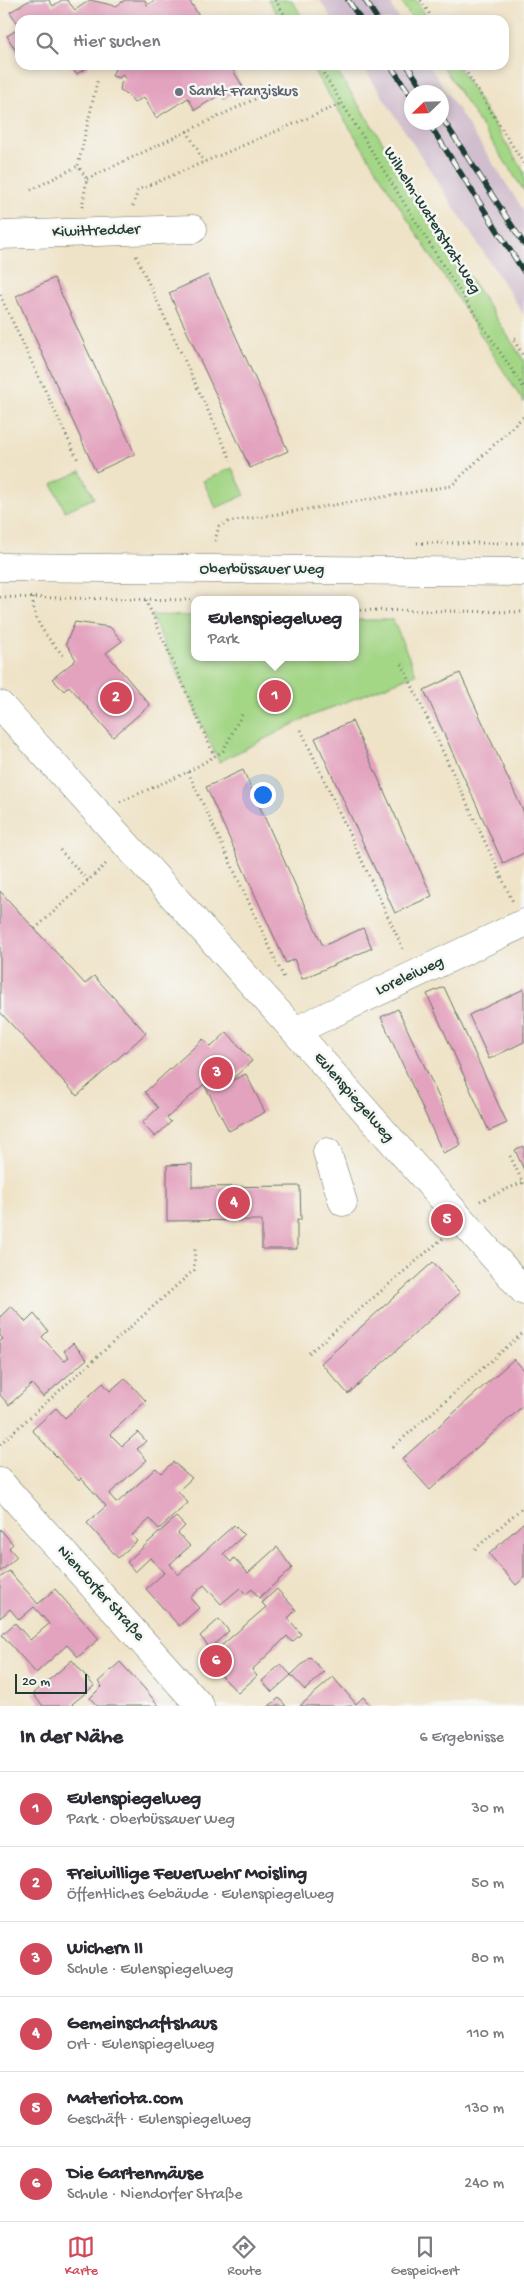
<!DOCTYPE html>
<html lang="de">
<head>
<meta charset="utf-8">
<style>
	body { margin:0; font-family:"Gochi Hand",sans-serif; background:#f7f7f7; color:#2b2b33 }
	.compass { position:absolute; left:404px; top:85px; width:45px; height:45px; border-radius:50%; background:#fff; box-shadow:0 2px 8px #0003; rotate:247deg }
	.scale { position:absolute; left:15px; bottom:12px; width:72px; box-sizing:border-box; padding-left:5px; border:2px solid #1f3d34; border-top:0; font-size:14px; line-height:18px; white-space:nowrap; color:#1f3d34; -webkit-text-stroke:4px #f6f6f2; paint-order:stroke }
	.you { position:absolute; left:262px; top:794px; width:18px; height:18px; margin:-12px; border:4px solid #fff; border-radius:50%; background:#1a73e8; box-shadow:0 0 0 8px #1a73e833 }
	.badge { display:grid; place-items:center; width:32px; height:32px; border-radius:50%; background:#d1495b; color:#fff; font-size:16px; font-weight:700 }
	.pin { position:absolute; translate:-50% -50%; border:2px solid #fff; box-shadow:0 1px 5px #0006 }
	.popup { position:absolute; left:191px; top:596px; width:168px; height:65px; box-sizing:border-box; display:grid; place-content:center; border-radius:10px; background:#fff; filter:drop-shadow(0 1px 4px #0005); font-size:16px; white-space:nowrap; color:#7c7c81 }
	.popup b { font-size:19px; color:#2b2b33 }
	.popup::after { content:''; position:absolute; left:50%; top:100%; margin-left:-10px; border:10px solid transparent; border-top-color:#fff }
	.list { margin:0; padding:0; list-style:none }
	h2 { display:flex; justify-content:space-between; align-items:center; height:65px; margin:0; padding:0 20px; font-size:21px }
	h2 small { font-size:16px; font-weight:400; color:#7c7c81 }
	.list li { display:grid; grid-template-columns:32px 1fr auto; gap:15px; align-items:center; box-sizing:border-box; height:75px; padding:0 20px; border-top:1px solid #e1e1e2 }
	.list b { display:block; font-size:19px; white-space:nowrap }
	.list p { margin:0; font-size:16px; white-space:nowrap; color:#7c7c81 }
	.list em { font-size:16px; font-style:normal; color:#7c7c81 }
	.icon { flex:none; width:28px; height:28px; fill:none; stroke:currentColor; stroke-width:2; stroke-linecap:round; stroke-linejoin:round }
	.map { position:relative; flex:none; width:524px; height:1706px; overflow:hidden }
	.search { position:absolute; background:#fff; box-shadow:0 2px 8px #0003; left:15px; right:15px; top:15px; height:55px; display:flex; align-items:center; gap:12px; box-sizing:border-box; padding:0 18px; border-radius:15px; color:#7c7c81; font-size:19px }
	.sheet { height:515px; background:#fff }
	nav { display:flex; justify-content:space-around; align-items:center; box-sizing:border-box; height:70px; border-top:1px solid #e1e1e2; background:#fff; font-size:14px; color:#7c7c81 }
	nav a { display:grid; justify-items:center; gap:2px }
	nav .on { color:#d1495b }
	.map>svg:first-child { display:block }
	.industrial { fill:#d0bdce; fill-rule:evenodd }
	.green { fill:#a3d685; stroke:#618a5c }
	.building { fill:#e3a2be }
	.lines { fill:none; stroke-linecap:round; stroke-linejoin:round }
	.minor-casing { stroke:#687767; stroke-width:29 }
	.major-casing { stroke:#687767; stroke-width:29 }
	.path { stroke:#687767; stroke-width:3; stroke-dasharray:1 4; stroke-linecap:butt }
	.minor { stroke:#fff; stroke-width:28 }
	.major { stroke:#fff; stroke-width:28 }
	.rail-casing { stroke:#1f3d34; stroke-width:5.5 }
	.rail { stroke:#f6f6f2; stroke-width:4; stroke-dasharray:11; stroke-linecap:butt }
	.worship-dot { fill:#6b7280; stroke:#f6f6f2; stroke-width:2 }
	.labels { text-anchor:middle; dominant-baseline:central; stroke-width:5; stroke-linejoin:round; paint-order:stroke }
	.worship-label { font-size:16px; fill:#5b616d; stroke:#f6f6f2; text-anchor:start }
	.street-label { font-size:16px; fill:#1f3d34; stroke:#f6f6f2 }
</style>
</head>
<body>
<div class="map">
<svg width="524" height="1706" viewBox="0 0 524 1706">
	<rect width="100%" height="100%" fill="#f6f6f2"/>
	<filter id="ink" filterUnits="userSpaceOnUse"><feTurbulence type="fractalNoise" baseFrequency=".02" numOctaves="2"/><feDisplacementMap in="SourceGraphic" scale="10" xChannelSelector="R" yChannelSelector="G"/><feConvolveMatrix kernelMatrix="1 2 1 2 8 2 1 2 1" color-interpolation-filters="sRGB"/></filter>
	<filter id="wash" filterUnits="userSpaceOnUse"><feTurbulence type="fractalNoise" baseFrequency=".0096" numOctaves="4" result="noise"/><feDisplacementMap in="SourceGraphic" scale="20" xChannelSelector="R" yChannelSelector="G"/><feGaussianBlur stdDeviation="1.12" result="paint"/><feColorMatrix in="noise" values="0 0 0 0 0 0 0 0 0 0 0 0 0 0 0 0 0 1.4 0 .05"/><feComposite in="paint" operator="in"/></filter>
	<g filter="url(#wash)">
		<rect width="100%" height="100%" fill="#efe3c7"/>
		<g class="industrial">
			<polygon points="320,0 388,0 400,20 333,20"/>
			<path d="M362,65h67l95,146v104zM412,92h30v30h-30z"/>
		</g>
		<g class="green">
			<polygon points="268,0 292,0 304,20 281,20"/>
			<polygon points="400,0 416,0 429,20 413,20"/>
			<polygon points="310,65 333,65 524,361 524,403"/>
			<polygon points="442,65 457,65 524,172 524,191"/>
			<polygon points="232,468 245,495 216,508 203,481"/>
			<polygon points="81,471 94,498 65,511 52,484"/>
			<polygon points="151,615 195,616 195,657 355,657 355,620 393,620 416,674 306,718 219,762"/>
		</g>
		<g id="blocks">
			<g class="building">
				<polygon points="30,0 49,0 53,6 62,0 67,0 75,10 90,0 116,6 125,0 145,0 147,5 155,0 189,0 202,20 20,20 20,27 10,12"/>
				<polygon points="20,28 20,58 7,36"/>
				<polygon points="71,65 87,65 89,67 76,74"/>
				<polygon points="112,65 230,65 243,87 224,99 221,94 195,110 188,98 156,118 144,97 134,103 127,94 120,91 121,83 126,80 123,75 119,78 112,76 115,69"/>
				<polygon points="208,275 288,451 250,468 169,293"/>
				<polygon points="54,278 135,454 96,472 16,296"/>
				<polygon points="75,622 110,627 122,641 106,653 150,705 113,737 69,686 64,691 52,679 76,660 66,643"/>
				<polygon points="460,673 524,813 524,853 503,863 424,690"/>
				<polygon points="352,721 432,896 395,913 315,738"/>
				<polygon points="243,770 323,946 363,928 372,948 302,979 294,959 286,963 206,787"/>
				<polygon points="0,891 85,984 94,976 146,1033 77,1096 0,1012"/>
				<polygon points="444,987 507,1123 489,1131 427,994"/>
				<polygon points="524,989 524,1042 489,1059 469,1015"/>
				<polygon points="398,1009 461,1145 443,1153 381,1017"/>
				<polygon points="227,1032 252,1061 229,1082 246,1074 265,1112 229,1131 204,1084 167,1118 171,1122 155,1137 142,1123 158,1108 145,1092 203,1039 211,1047"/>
				<polygon points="524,1146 524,1170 515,1150"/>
				<polygon points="192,1164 192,1187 300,1186 301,1220 297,1220 297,1249 262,1249 262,1220 167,1221 167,1165"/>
				<polygon points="433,1262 460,1293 348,1394 321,1363"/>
				<polygon points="11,1306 26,1322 34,1314 48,1331 42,1337 64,1361 69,1357 64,1351 73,1343 87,1359 43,1397 32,1384 9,1405 0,1395 0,1341 3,1339 0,1336 0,1317"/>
				<polygon points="514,1359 524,1370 524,1405 430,1490 402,1459"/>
				<polygon points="125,1378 146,1401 110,1434 122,1446 138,1432 146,1441 137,1449 147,1460 109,1494 117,1503 156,1468 161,1473 173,1462 192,1478 178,1491 188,1503 159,1529 150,1519 132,1535 137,1541 118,1558 87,1523 106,1506 81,1478 79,1481 32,1430 56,1408 65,1418 103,1383 110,1391"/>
				<polygon points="176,1517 185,1526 178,1533 190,1546 170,1564 178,1575 234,1525 244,1535 223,1554 231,1562 234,1558 248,1573 277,1547 292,1568 259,1598 252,1589 246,1594 240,1588 221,1604 204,1585 190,1598 199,1608 179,1626 146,1589 164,1573 150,1558 135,1572 127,1562"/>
				<polygon points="524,1522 524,1578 516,1585 489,1554"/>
				<polygon points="0,1529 13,1544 9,1548 17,1557 0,1572"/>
				<polygon points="9,1571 38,1604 55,1589 99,1639 78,1657 67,1645 36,1673 2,1635 15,1623 30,1640 49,1624 34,1607 19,1620 10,1609 0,1618 0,1578"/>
				<polygon points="277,1589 296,1610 288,1618 301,1634 292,1642 287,1636 252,1670 257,1676 238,1693 206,1659 266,1607 262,1603"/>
				<polygon points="219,1619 229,1631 210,1648 200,1636"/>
				<polygon points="310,1657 324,1672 305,1690 291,1675"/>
				<polygon points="72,1660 94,1686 72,1704 74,1706 43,1706 33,1694"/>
				<polygon points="120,1662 144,1688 159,1706 97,1706 90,1698 102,1686 98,1682"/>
				<polygon points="281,1664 291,1675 272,1692 262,1681"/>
				<polygon points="333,1677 356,1704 363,1697 371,1706 300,1706"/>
				<polygon points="279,1698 286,1706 269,1706"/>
			</g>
		</g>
	</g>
	<g filter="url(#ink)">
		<use href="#blocks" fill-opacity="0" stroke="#687767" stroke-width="1"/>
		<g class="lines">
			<defs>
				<g id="minor">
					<polyline points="0,235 193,229"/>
					<polyline points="0,567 524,572"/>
					<polyline points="0,705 295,1031 524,1291"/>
					<polyline points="295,1031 524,923"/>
					<polyline points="327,1152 343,1202"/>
				</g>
				<polyline id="major" points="0,1482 200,1706"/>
			</defs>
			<use href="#minor" class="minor-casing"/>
			<use href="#major" class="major-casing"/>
			<g class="path">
				<polyline points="275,0 288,20"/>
				<polyline points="421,0 433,20"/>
				<polyline points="318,65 451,278 524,388"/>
				<polyline points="462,65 524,164"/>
				<polyline points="187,131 204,162"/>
				<polyline points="87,179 257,98"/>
				<polyline points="31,190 78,166"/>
				<polyline points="133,206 138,190 343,103"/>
				<polyline points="82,207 87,179 78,166 98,78"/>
				<polyline points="136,256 231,460"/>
				<polyline points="0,295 78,460"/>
				<polyline points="516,338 513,339 524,357"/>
				<polyline points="215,541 219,526 228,522 451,486 524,416"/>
				<polyline points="417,543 524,543"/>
				<polyline points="0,597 195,600"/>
				<path d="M33,598c-1,24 17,43 32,59"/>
				<polyline points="146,600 214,756"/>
				<polyline points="355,610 524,612"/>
				<polyline points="402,664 513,902"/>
				<polyline points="301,730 404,951"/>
				<polyline points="188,772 285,980"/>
				<polyline points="120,802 188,772 223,751 242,714"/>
				<polyline points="60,850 88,881"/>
				<polyline points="35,929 108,862"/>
				<polyline points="510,1156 524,1185"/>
				<polyline points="480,1201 523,1182"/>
				<polyline points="309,1353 443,1238"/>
				<polyline points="0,1444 194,1270 195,1247"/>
				<polyline points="393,1447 524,1332"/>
				<polyline points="475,1549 524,1506"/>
			</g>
			<use href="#minor" class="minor"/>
			<use href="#major" class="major"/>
			<defs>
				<g id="rail">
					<polyline points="348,0 361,20"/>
					<polyline points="365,0 378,20"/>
					<polyline points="390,65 412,97"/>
					<polyline points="407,65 425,92"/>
					<polyline points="442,118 524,244"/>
					<polyline points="428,122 524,272"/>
				</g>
			</defs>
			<use href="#rail" class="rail-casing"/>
			<use href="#rail" class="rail"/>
		</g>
	</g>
	<circle class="worship-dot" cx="179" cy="92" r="5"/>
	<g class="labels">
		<g class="worship-label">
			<text x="189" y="92">Sankt Franziskus</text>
		</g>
		<g class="street-label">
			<text transform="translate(431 221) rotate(58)">Wilhelm-Waterstrat-Weg</text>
			<text transform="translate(96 232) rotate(-2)">Kiwittredder</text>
			<text x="262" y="570">Oberbüssauer Weg</text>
			<text transform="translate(410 977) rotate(-25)">Loreleiweg</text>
			<text transform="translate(353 1098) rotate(49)">Eulenspiegelweg</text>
			<text transform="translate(100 1594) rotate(48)">Niendorfer Straße</text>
		</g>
	</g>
</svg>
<svg class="compass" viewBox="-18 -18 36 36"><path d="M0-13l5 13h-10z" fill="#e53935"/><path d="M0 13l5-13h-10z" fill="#7c7c81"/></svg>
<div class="scale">20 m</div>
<div class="you"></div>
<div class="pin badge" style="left:275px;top:696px">1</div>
<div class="popup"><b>Eulenspiegelweg</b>Park</div>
<div class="pin badge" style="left:116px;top:698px">2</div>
<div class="pin badge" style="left:217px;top:1073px">3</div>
<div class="pin badge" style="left:234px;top:1203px">4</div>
<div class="pin badge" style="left:447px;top:1220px">5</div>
<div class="pin badge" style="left:216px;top:1661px">6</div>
<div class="search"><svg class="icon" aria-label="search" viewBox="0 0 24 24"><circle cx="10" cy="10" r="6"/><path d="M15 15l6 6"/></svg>Hier suchen</div>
</div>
<section class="sheet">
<h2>In der Nähe<small>6 Ergebnisse</small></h2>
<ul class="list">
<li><span class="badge">1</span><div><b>Eulenspiegelweg</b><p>Park · Oberbüssauer Weg</p></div><em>30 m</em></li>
<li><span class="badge">2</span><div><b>Freiwillige Feuerwehr Moisling</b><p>Öffentliches Gebäude · Eulenspiegelweg</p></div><em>50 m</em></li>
<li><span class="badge">3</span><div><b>Wichern II</b><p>Schule · Eulenspiegelweg</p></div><em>80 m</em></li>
<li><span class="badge">4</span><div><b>Gemeinschaftshaus</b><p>Ort · Eulenspiegelweg</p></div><em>110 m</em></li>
<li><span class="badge">5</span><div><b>Materiota.com</b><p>Geschäft · Eulenspiegelweg</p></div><em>130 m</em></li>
<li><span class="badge">6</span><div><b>Die Gartenmäuse</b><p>Schule · Niendorfer Straße</p></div><em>240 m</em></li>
</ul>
</section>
<nav>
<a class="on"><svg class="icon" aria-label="map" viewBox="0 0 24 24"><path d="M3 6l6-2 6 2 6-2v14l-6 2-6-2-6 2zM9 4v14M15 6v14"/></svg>Karte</a>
<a><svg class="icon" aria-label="directions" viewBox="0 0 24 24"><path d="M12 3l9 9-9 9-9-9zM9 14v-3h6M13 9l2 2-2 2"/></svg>Route</a>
<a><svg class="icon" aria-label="saved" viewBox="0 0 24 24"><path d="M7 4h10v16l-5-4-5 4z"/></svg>Gespeichert</a>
</nav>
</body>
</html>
